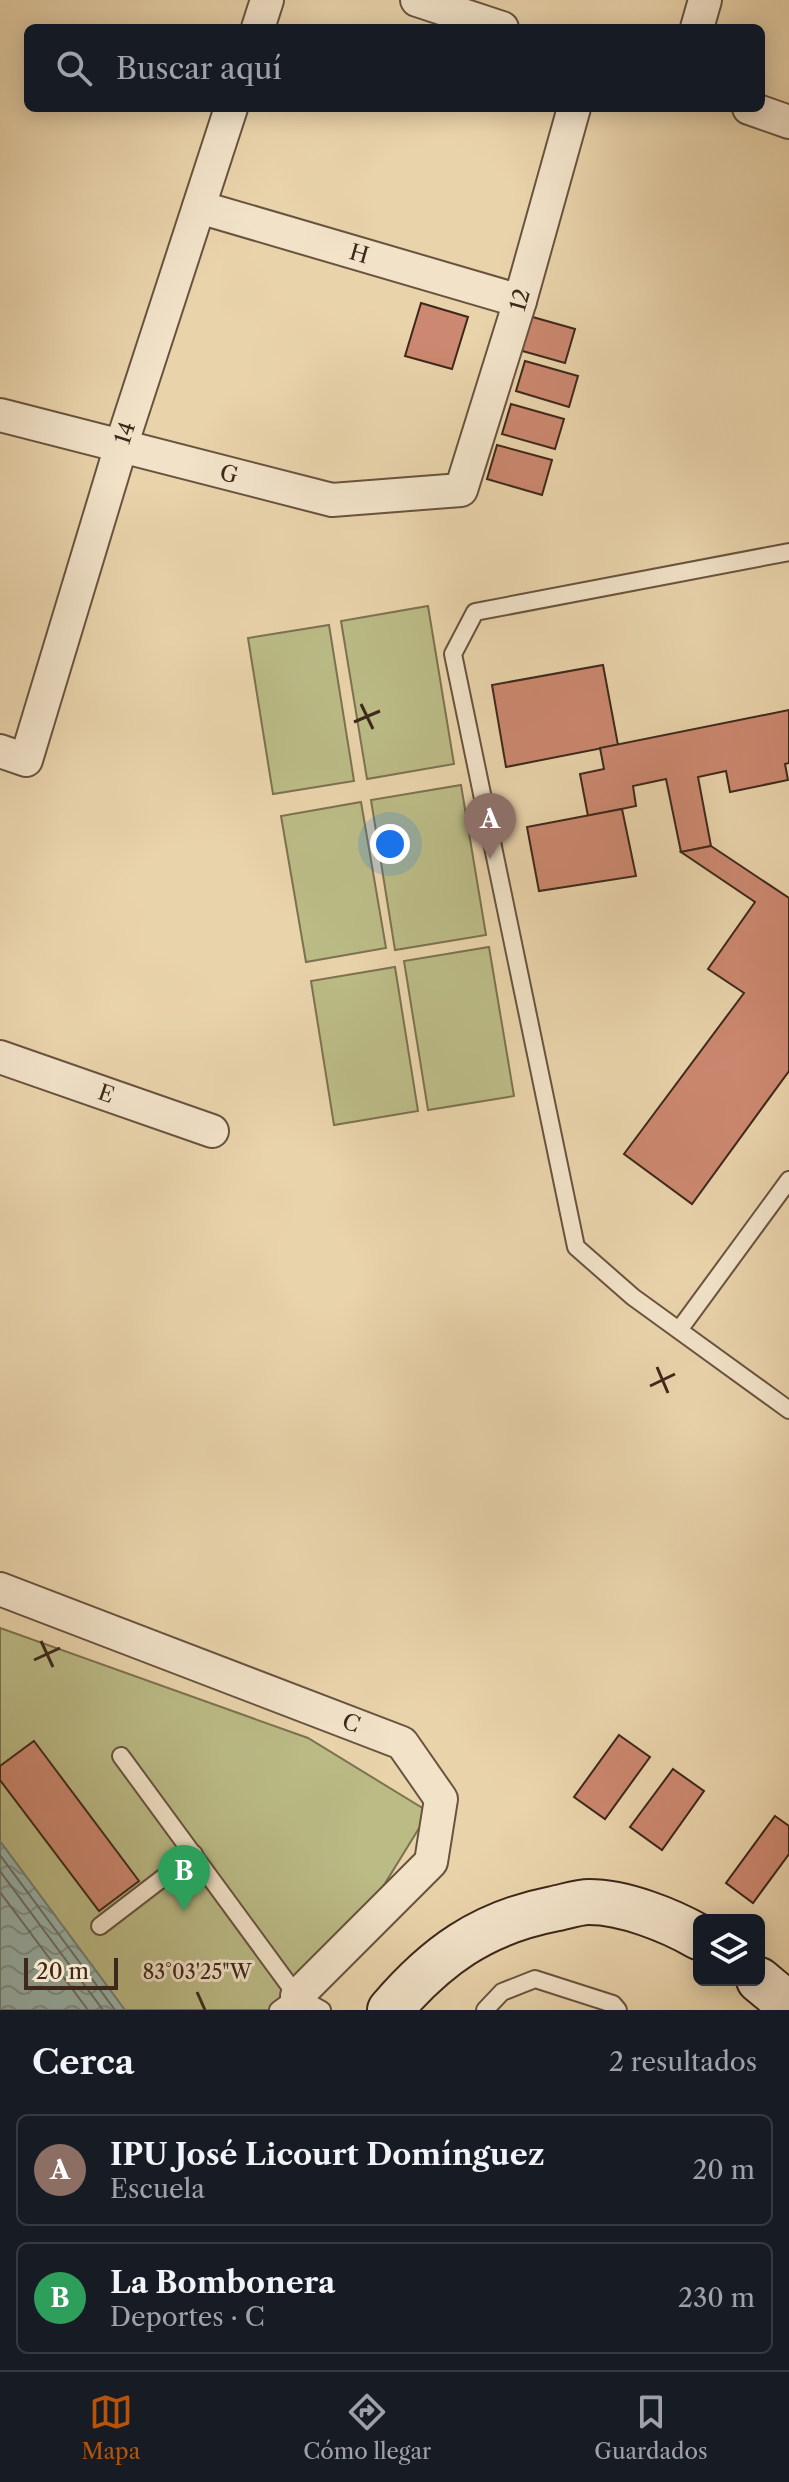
<!DOCTYPE html>
<html lang="es">
<head>
<meta charset="utf-8">
<style>
	body { margin:0; font-family:"Libre Caslon Text",serif; background:#242831; color:#f1f3f6 }
	.controls { position:absolute; right:24px; bottom:24px; display:grid; overflow:hidden; border-radius:12px; box-shadow:0 4px 20px #0003 }
	.controls button { width:72px; height:72px; display:grid; place-items:center; padding:0; border:0; border-bottom:2px solid #363941; background:#171b24; color:#f1f3f6; font:40px sans-serif }
	.scale { position:absolute; left:24px; bottom:20px; width:94px; box-sizing:border-box; padding-left:8px; border:4px solid #3e281b; border-top:0; font-size:22px; line-height:28px; white-space:nowrap; color:#3e281b; -webkit-text-stroke:6px #f1e2c8; paint-order:stroke }
	.you { position:absolute; left:390px; top:844px; width:28px; height:28px; margin:-20px; border:6px solid #fff; border-radius:50%; background:#1a73e8; box-shadow:0 0 0 12px #1a73e833 }
	.badge { display:grid; place-items:center; width:52px; height:52px; border-radius:50%; background:#b45309; color:#fff; font-size:26px; font-weight:700 }
	.pin { position:absolute; translate:-50% -66px; filter:drop-shadow(0 2px 4px #0008) }
	.pin::after { content:''; position:absolute; top:42px; width:28px; height:24px; background:inherit; clip-path:polygon(0 0,100% 0,50% 100%) }
	.list { margin:0; padding:0; list-style:none }
	h2 { display:flex; justify-content:space-between; align-items:center; height:104px; margin:0; padding:0 32px; font-size:34px }
	h2 small { font-size:26px; font-weight:400; color:#9ea1a6 }
	.list li { display:grid; grid-template-columns:52px 1fr auto; gap:24px; align-items:center; box-sizing:border-box; height:112px; margin:0 16px 16px; padding:0 16px; border:2px solid #363941; border-radius:12px }
	.list b { display:block; font-size:30px; white-space:nowrap }
	.list p { margin:0; font-size:26px; white-space:nowrap; color:#9ea1a6 }
	.list em { font-size:26px; font-style:normal; color:#9ea1a6 }
	.icon { flex:none; width:44px; height:44px; fill:none; stroke:currentColor; stroke-width:2; stroke-linecap:round; stroke-linejoin:round }
	.map { position:relative; flex:none; width:789px; height:2010px; overflow:hidden }
	.search { position:absolute; background:#171b24; box-shadow:0 4px 20px #0003; left:24px; right:24px; top:24px; height:88px; display:flex; align-items:center; gap:20px; box-sizing:border-box; padding:0 28px; border-radius:12px; color:#9ea1a6; font-size:30px }
	.sheet { height:360px; background:#171b24 }
	nav { display:flex; justify-content:space-around; align-items:center; box-sizing:border-box; height:112px; border-top:2px solid #363941; background:#171b24; font-size:22px; color:#9ea1a6 }
	nav a { display:grid; justify-items:center; gap:4px }
	nav .on { color:#b45309 }
	.map>svg:first-child { display:block }
	.pitch { fill:#bbbb86; stroke:#7c7250; stroke-width:2 }
	.water { fill:url(#water-waves); stroke:#757e74; stroke-width:2 }
	.lines { fill:none; stroke-linecap:round; stroke-linejoin:round }
	.shore { stroke:#6c7066; stroke-width:2 }
	.building { fill:#cc8870; stroke:#3e281b; stroke-width:2 }
	.lane-casing { stroke:#69533f; stroke-width:20 }
	.street-casing { stroke:#69533f; stroke-width:36 }
	.secondary-casing { stroke:#3e281b; stroke-width:48 }
	.lane { stroke:#f1e2c8; stroke-width:16 }
	.street { stroke:#f1e2c8; stroke-width:32 }
	.secondary { stroke:#f1e2c8; stroke-width:44 }
	.ticks { fill:none; stroke:#3e281b; stroke-width:3 }
	.labels { text-anchor:middle; dominant-baseline:central; stroke-width:6; stroke-linejoin:round; paint-order:stroke }
	.street-label { font-size:22px; fill:#3e281b; stroke:#f1e2c8 }
	.ticks-label { font-size:20px; text-anchor:middle; fill:#3e281b; stroke:#f1e2c8; stroke-width:6; stroke-linejoin:round; paint-order:stroke }
</style>
</head>
<body>
<div class="map">
<svg width="789" height="2010" viewBox="0 0 789 2010">
	<defs>
		<pattern id="water-waves" width="16" height="10" patternUnits="userSpaceOnUse" patternTransform="scale(2)"><rect width="16" height="10" fill="#99b7b0"/><path d="M0 5q4-4 8 0t8 0" fill="none" stroke="#7e958e"/></pattern>
	</defs>
	<rect width="100%" height="100%" fill="#e9d3ab"/>
	<filter id="stains"><feTurbulence type="fractalNoise" baseFrequency=".0025" numOctaves="4"/><feColorMatrix values="0 0 0 0 .2 0 0 0 0 .09 0 0 0 0 .02 0 0 0 .5 -.17"/></filter>
	<radialGradient id="worn" r=".72"><stop offset=".6" stop-color="#630" stop-opacity="0"/><stop offset="1" stop-color="#630" stop-opacity=".3"/></radialGradient>
	<g class="pitch">
		<polygon points="428,606 454,764 367,779 341,621"/>
		<polygon points="329,625 354,781 273,794 248,638"/>
		<polygon points="461,785 486,935 395,950 371,800"/>
		<polygon points="361,802 386,948 306,962 281,816"/>
		<polygon points="489,947 514,1096 428,1110 404,961"/>
		<polygon points="395,967 418,1111 334,1125 311,981"/>
		<polygon points="0,1628 308,1738 429,1812 307,2010 0,2010"/>
	</g>
	<polygon class="water" points="0,1841 125,2010 0,2010"/>
	<g class="lines">
		<g class="shore">
			<polyline points="0,1855 115,2010"/>
			<polyline points="0,1871 103,2010"/>
			<polyline points="0,1892 88,2010"/>
		</g>
	</g>
	<g class="building">
		<polygon points="421,303 468,317 452,369 405,356"/>
		<polygon points="522,314 575,329 565,363 512,348"/>
		<polygon points="525,361 578,376 569,407 516,391"/>
		<polygon points="511,404 564,419 555,449 502,434"/>
		<polygon points="497,445 552,460 542,495 487,479"/>
		<polygon points="603,665 618,745 506,767 492,685"/>
		<polygon points="789,710 789,763 785,764 788,780 730,792 726,771 698,777 711,846 681,852 666,779 633,786 636,806 588,816 580,774 604,769 600,748"/>
		<polygon points="622,809 636,876 539,891 527,827"/>
		<polygon points="711,846 789,898 789,1071 692,1204 624,1154 744,993 708,969 755,902 681,852"/>
		<polygon points="619,1735 650,1757 605,1819 574,1797"/>
		<polygon points="34,1741 139,1881 99,1911 0,1780 0,1766"/>
		<polygon points="673,1769 704,1791 662,1850 630,1827"/>
		<polygon points="775,1816 789,1826 789,1854 753,1903 726,1883"/>
	</g>
	<g class="lines">
		<defs>
			<g id="lane">
				<polyline points="789,552 475,612 453,654 576,1247 633,1297 789,1410"/>
				<polyline points="679,1330 789,1180"/>
				<polyline points="121,1756 297,1996 278,2010"/>
				<polyline points="100,1926 194,1854"/>
				<polyline points="297,1996 322,2010"/>
				<polyline points="485,2010 502,1992 535,1979 613,2004 618,2010"/>
			</g>
			<g id="street">
				<polyline points="417,0 502,28"/>
				<polyline points="258,28 267,0"/>
				<polyline points="697,28 705,0"/>
				<polyline points="749,108 789,122"/>
				<polyline points="199,207 520,301"/>
				<polyline points="0,415 332,500 461,490 520,301 574,108"/>
				<polyline points="0,751 26,760 121,446 231,108"/>
				<polyline points="0,1057 212,1131"/>
				<polyline points="0,1589 402,1743 441,1799 431,1862 297,1996"/>
			</g>
			<g id="secondary">
				<polyline points="759,1980 789,2005"/>
				<path d="M390,2010c46,-54 92,-87 163,-101 11,-2 25,-7 36,-7 35,0 80,18 110,35"/>
			</g>
		</defs>
		<use href="#lane" class="lane-casing"/>
		<use href="#street" class="street-casing"/>
		<use href="#secondary" class="secondary-casing"/>
		<use href="#lane" class="lane"/>
		<use href="#street" class="street"/>
		<use href="#secondary" class="secondary"/>
	</g>
	<path class="ticks" d="M361,704l12,25M354,722l26,-11M657,1367l11,26M650,1386l25,-12M41,1641l12,26M34,1660l26,-12M197,1992l8,18"/>
	<g class="labels">
		<g class="street-label">
			<text transform="translate(359 254) rotate(16)">H</text>
			<text transform="translate(520 300) rotate(-74)">12</text>
			<text transform="translate(125 433) rotate(-72)">14</text>
			<text transform="translate(229 474) rotate(14)">G</text>
			<text transform="translate(106 1094) rotate(19)">E</text>
			<text transform="translate(351 1723) rotate(21)">C</text>
		</g>
	</g>
	<g class="ticks-label">
		<text x="197" y="1979">83°03'25"W</text>
	</g>
	<rect width="100%" height="100%" filter="url(#stains)"/>
	<rect width="100%" height="100%" fill="url(#worn)"/>
</svg>
<div class="controls">
<button><svg class="icon" aria-label="layers" viewBox="0 0 24 24"><path d="M12 4l9 5-9 5-9-5zM3 14l9 5 9-5"/></svg></button>
</div>
<div class="scale">20 m</div>
<div class="you"></div>
<div class="pin badge" style="left:490px;top:859px;background:#8d6e63">A</div>
<div class="pin badge" style="left:184px;top:1911px;background:#2e9e5b">B</div>
<div class="search"><svg class="icon" aria-label="search" viewBox="0 0 24 24"><circle cx="10" cy="10" r="6"/><path d="M15 15l6 6"/></svg>Buscar aquí</div>
</div>
<section class="sheet">
<h2>Cerca<small>2 resultados</small></h2>
<ul class="list">
<li><span class="badge" style="background:#8d6e63">A</span><div><b>IPU José Licourt Domínguez</b><p>Escuela</p></div><em>20 m</em></li>
<li><span class="badge" style="background:#2e9e5b">B</span><div><b>La Bombonera</b><p>Deportes · C</p></div><em>230 m</em></li>
</ul>
</section>
<nav>
<a class="on"><svg class="icon" aria-label="map" viewBox="0 0 24 24"><path d="M3 6l6-2 6 2 6-2v14l-6 2-6-2-6 2zM9 4v14M15 6v14"/></svg>Mapa</a>
<a><svg class="icon" aria-label="directions" viewBox="0 0 24 24"><path d="M12 3l9 9-9 9-9-9zM9 14v-3h6M13 9l2 2-2 2"/></svg>Cómo llegar</a>
<a><svg class="icon" aria-label="saved" viewBox="0 0 24 24"><path d="M7 4h10v16l-5-4-5 4z"/></svg>Guardados</a>
</nav>
</body>
</html>
